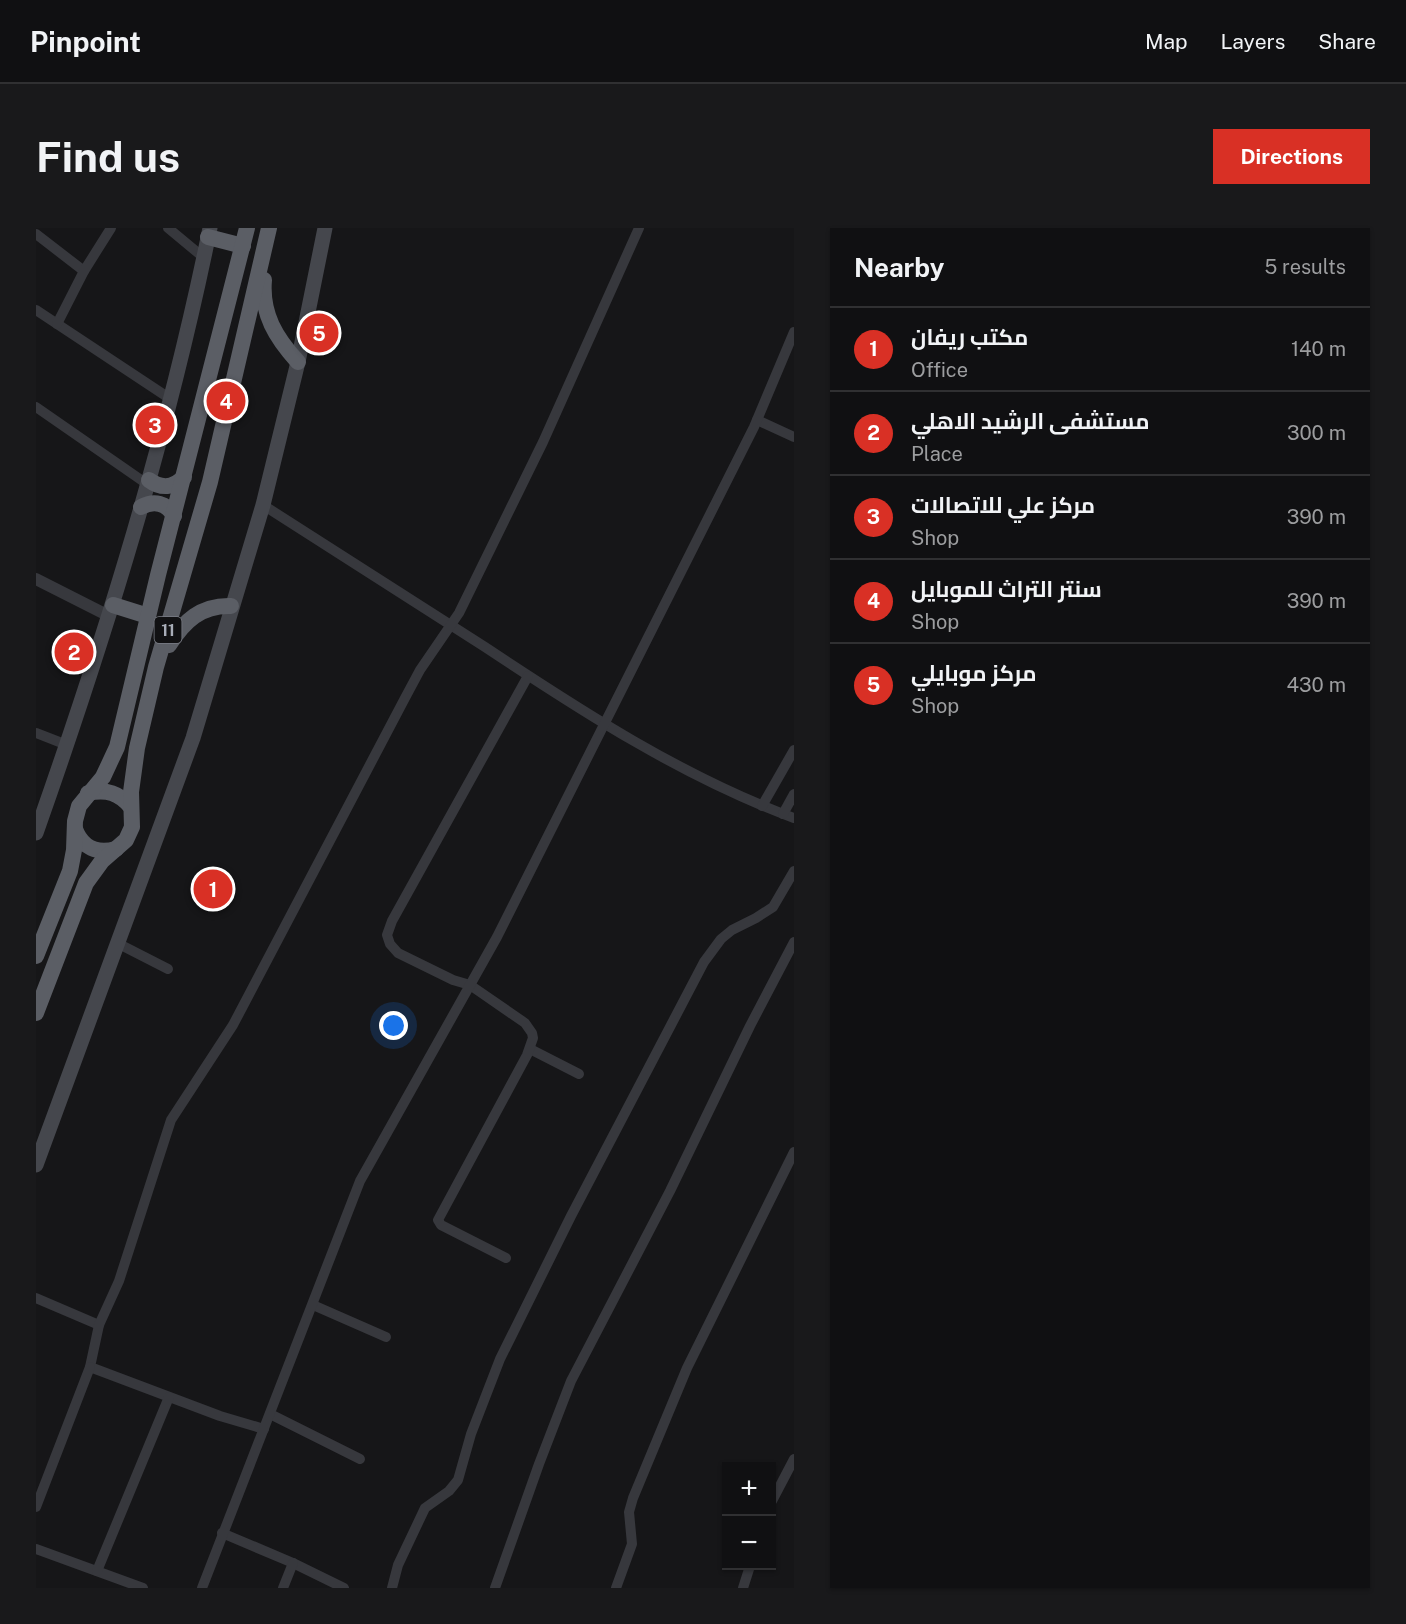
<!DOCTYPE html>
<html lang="en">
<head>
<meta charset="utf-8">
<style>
	body { margin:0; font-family:"Public Sans",Cairo,sans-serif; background:#19191b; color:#f1f3f6 }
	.controls { position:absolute; right:18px; bottom:18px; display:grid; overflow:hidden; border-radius:0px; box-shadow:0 2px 4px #0004 }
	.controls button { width:54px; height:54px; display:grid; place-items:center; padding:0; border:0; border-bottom:2px solid #303032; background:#101012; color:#f1f3f6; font:30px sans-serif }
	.you { position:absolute; left:358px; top:798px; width:21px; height:21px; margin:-15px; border:4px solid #fff; border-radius:50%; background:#1a73e8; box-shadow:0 0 0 9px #1a73e833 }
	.badge { display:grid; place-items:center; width:39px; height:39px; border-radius:50%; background:#d93025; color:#fff; font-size:20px; font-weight:700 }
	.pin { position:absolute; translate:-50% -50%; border:3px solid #fff; box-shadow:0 2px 6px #0006 }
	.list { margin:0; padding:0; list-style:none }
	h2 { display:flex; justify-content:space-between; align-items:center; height:78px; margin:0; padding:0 24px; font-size:26px }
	h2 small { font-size:20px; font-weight:400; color:#9c9d9f }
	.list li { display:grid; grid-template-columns:39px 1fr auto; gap:18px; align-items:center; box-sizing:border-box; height:84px; padding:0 24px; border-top:2px solid #303032 }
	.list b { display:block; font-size:22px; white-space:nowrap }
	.list p { margin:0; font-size:20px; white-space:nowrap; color:#9c9d9f }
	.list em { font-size:20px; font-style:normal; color:#9c9d9f }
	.map { position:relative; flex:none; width:758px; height:1360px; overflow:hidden; border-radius:0px }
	header { display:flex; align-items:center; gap:36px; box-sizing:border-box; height:84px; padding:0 30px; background:#101012; border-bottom:2px solid #303032 }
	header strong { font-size:28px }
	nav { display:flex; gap:33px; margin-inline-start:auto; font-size:21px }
	.intro { display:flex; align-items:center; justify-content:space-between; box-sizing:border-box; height:144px; padding:0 36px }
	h1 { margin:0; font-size:42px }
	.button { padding:15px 27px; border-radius:0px; background:#d93025; color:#fff; font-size:21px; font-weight:700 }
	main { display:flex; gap:36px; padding:0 36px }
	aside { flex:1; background:#101012; border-radius:0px; box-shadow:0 2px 4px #0004 }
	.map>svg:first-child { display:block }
	.building { fill:#404145; stroke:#303034; stroke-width:1.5 }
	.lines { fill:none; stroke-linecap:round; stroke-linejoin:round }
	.minor { stroke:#37383d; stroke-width:10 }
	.tertiary { stroke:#37383d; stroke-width:12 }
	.secondary { stroke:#45474d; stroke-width:15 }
	.trunk { stroke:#5b5e65; stroke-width:16 }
	.labels { text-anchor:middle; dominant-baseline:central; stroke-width:6; stroke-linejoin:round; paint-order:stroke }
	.shield { fill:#111113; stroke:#7b7e86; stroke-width:1.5 }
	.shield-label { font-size:16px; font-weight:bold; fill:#a8adb8 }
</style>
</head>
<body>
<header>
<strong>Pinpoint</strong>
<nav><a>Map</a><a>Layers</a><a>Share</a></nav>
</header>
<div class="intro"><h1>Find us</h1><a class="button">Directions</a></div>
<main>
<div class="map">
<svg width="758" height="1360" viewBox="0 0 758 1360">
	<rect width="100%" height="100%" fill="#161618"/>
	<polygon class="building" points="32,407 53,416 44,445 19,431"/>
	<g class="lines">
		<g class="minor">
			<polyline points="132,0 167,29"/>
			<polyline points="0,6 48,43"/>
			<polyline points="0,82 136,172"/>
			<polyline points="21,96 48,43 75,0"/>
			<polyline points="0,179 111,256"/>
			<polyline points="721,192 758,209"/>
			<path d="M227,277c74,47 148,94 222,142 98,65 198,130 309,171"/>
			<polyline points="0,505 31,517"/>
			<polyline points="726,578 758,522"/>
			<polyline points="747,586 758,566"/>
			<polyline points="83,716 132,741"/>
			<polyline points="494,821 543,846"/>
			<polyline points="470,1030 405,997 402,992 491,827 497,810 496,805 489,795 434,757 417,752 362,725 354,716 351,707 356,693 492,448"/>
			<polyline points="0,1070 63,1097"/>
			<polyline points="277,1077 350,1109"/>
			<polyline points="234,1186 324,1231"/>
			<polyline points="228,1201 184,1188 54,1139 63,1097 83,1053 135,892 197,797 369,470 384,442 423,385 507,214 603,0"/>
			<polyline points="736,1273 758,1231"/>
			<polyline points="0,1279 54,1139"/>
			<polyline points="186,1305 257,1335 308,1360"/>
			<polyline points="0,1321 107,1360"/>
			<polyline points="61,1343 133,1169"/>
			<polyline points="166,1360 324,953 461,709 718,199 758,104"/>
			<polyline points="247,1360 257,1335"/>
			<polyline points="356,1360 362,1337 389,1280 413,1263 422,1252 435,1206 464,1131 535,988 668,734 685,711 696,702 720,690 737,679 758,643"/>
			<polyline points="459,1360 503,1236 535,1153 634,963 714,798 758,714"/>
			<polyline points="580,1360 596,1316 593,1284 597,1270 651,1140 758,924"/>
			<polyline points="707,1360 714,1338"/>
		</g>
		<polyline class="tertiary" points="0,351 73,388"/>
		<g class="secondary">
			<path d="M0,605c70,-198 132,-399 174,-605"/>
			<polyline points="0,937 157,510 227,277 262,134 289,0"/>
		</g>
		<g class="trunk">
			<polyline points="172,9 207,18"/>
			<path d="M228,52c-3,34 12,58 34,82"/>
			<path d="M113,252c12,9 25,8 35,-3"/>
			<path d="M105,279c13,-7 26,-4 33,9"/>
			<polyline points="77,377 112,388"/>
			<path d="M133,417c15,-24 32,-40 62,-39"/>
			<path d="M52,565c19,-4 31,0 43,14"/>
			<path d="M39,601c7,19 23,25 41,20"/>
			<polyline points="0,728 34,643 38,622 39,593 43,578 67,549 81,519 122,347 211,0"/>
			<polyline points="0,785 50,655 66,633 90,612 96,599 95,564 101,520 120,439 174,254 233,0"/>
		</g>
	</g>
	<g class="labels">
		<rect class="shield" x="118.5" y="389" width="27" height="26" rx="4.5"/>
		<g class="shield-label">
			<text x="132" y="402">11</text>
		</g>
	</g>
</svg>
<div class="controls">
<button>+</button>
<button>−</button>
</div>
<div class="you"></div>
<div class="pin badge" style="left:177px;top:661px">1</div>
<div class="pin badge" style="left:38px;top:424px">2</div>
<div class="pin badge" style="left:119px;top:197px">3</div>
<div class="pin badge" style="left:190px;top:173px">4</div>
<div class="pin badge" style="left:283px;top:105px">5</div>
</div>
<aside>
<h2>Nearby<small>5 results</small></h2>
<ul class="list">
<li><span class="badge">1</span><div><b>مكتب ريفان</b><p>Office</p></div><em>140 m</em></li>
<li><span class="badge">2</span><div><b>مستشفى الرشيد الاهلي</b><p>Place</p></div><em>300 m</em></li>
<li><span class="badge">3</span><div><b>مركز علي للاتصالات</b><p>Shop</p></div><em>390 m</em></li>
<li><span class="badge">4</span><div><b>سنتر التراث للموبايل</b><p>Shop</p></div><em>390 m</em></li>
<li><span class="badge">5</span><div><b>مركز موبايلي</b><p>Shop</p></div><em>430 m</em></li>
</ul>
</aside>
</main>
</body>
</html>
